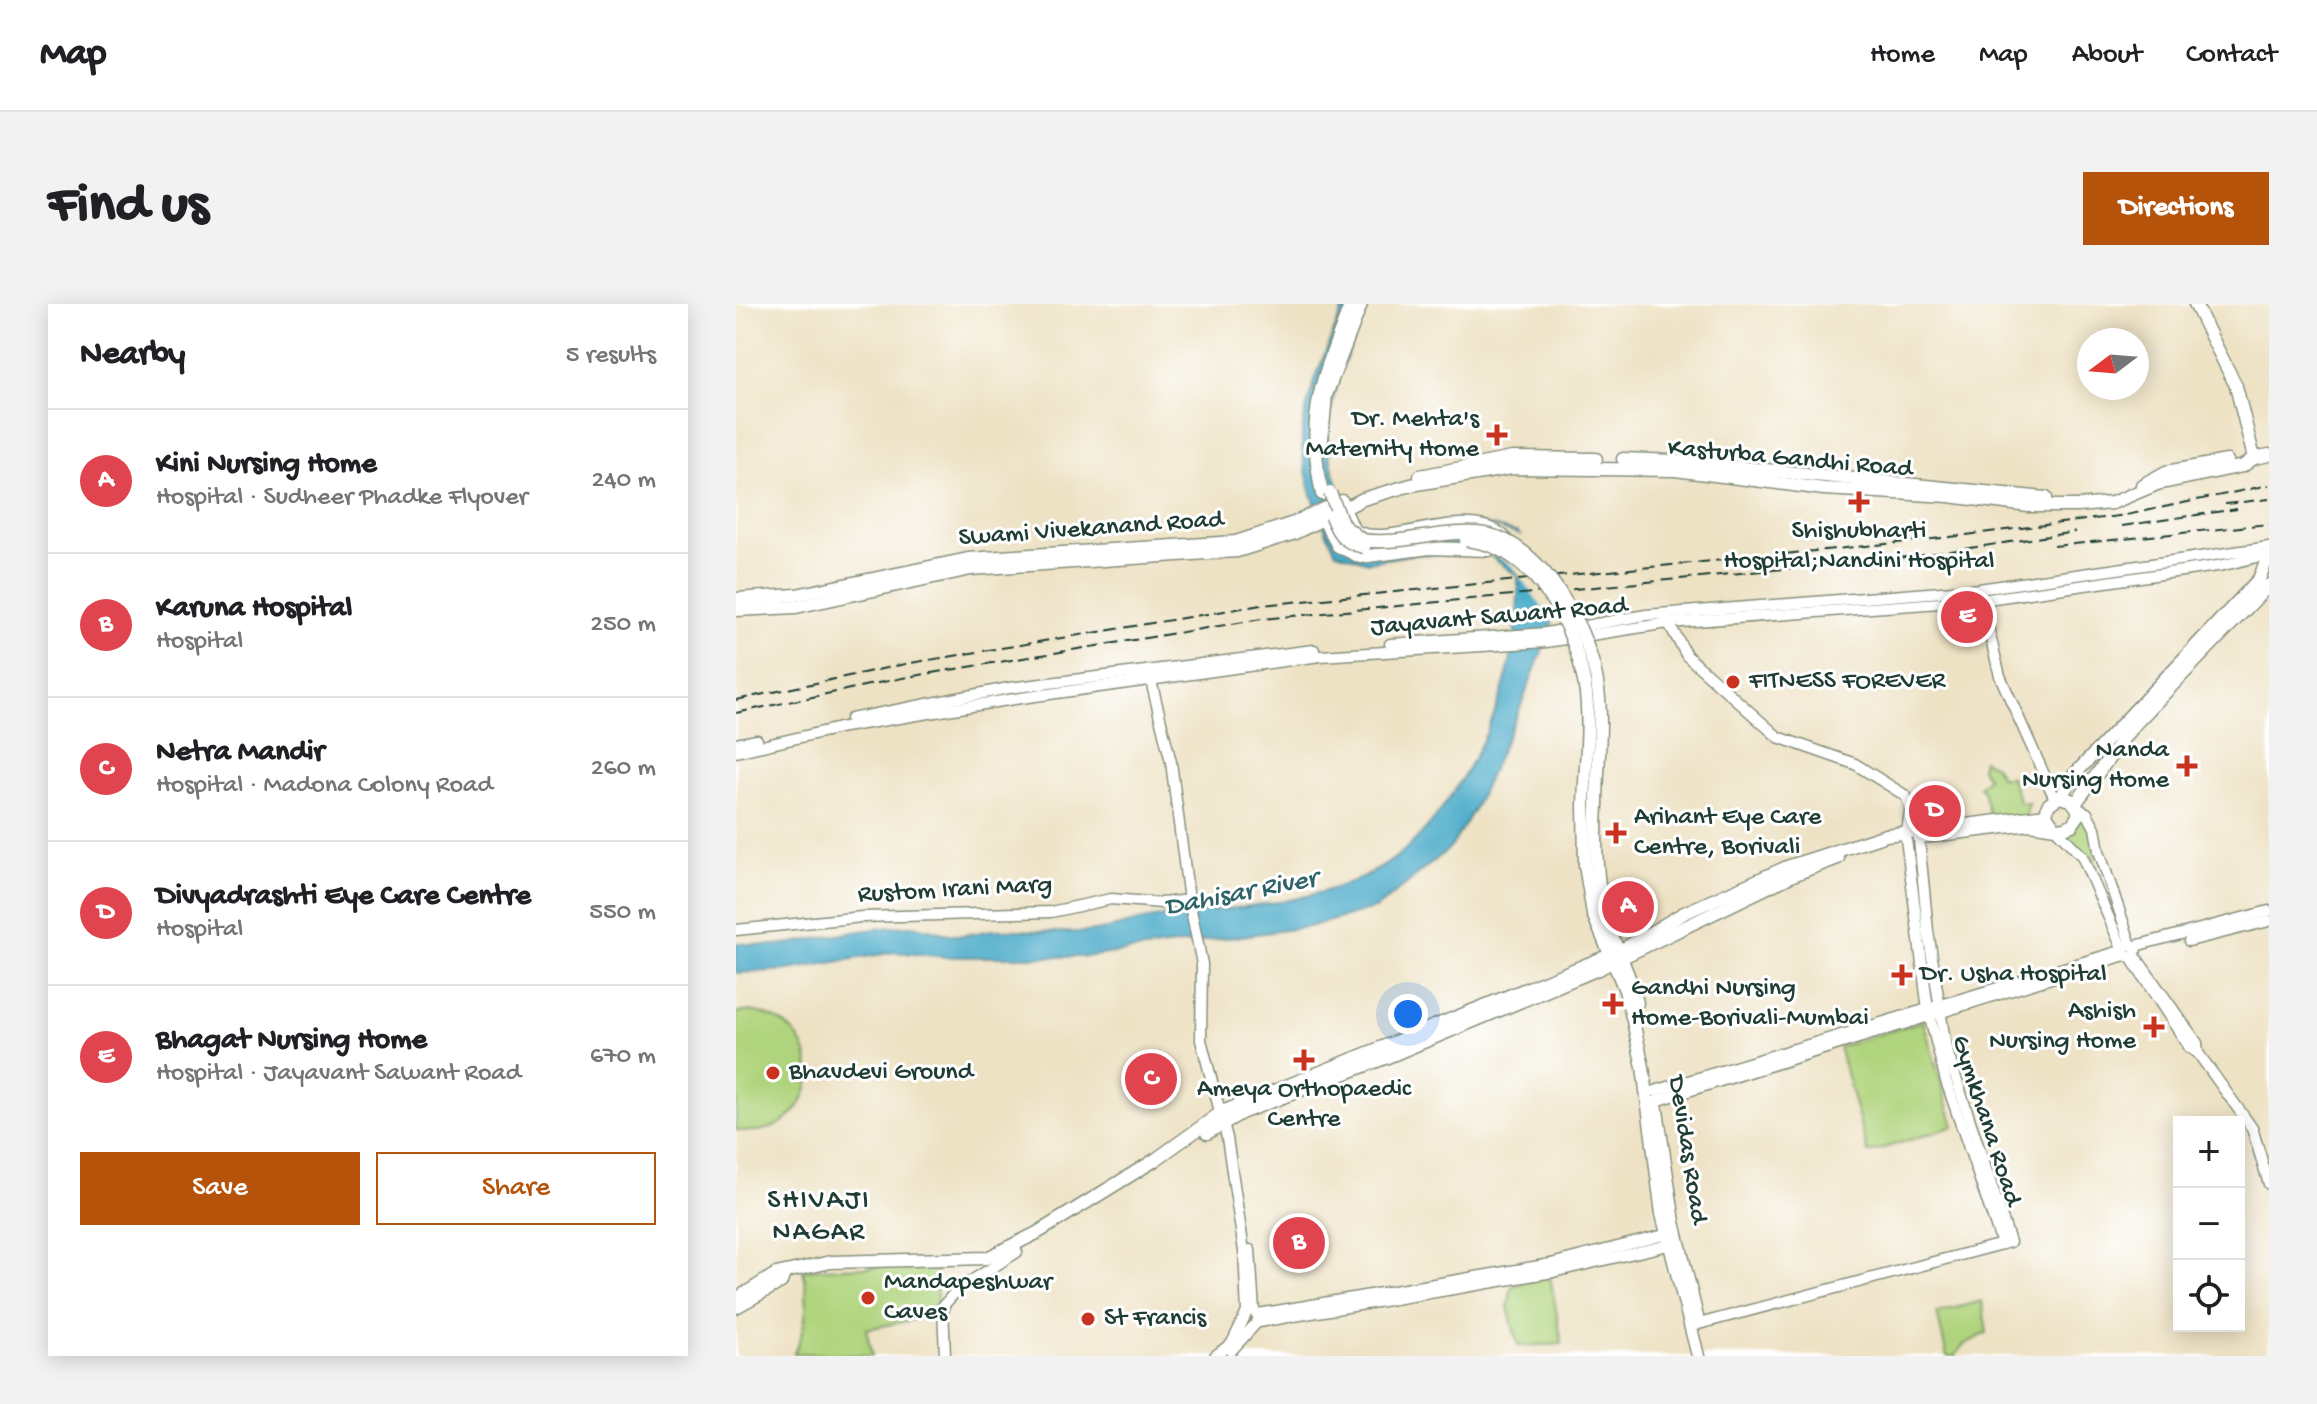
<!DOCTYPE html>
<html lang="en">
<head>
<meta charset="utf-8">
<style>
	body { margin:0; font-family:"Gochi Hand",sans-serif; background:#f2f2f2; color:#202124 }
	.controls { position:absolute; right:24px; bottom:24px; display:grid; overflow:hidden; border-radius:0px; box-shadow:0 4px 20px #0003 }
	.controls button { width:72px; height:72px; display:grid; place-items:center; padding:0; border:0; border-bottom:2px solid #e0e0e0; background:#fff; color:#202124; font:40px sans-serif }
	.compass { position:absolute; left:1341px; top:24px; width:72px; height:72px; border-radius:50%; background:#fff; box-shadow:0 4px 20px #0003; rotate:254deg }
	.you { position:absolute; left:672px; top:710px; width:28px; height:28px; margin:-20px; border:6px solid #fff; border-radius:50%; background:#1a73e8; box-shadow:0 0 0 12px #1a73e833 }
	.badge { display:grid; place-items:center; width:52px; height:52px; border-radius:50%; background:#b45309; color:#fff; font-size:26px; font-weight:700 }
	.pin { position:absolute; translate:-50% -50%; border:4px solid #fff; box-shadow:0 2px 8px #0006 }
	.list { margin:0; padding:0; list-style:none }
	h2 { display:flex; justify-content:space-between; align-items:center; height:104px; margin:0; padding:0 32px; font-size:34px }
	h2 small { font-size:26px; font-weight:400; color:#757577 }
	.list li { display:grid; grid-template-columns:52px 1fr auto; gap:24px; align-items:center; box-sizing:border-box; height:144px; padding:0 32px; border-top:2px solid #e0e0e0 }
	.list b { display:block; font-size:30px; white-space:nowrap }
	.list p { margin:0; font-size:26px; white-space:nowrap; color:#757577 }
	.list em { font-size:26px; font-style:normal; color:#757577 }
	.actions { display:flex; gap:16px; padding:24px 32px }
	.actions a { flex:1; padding:18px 0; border:2px solid #b45309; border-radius:0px; text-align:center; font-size:28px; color:#b45309 }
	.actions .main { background:#b45309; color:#fff }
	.icon { flex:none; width:44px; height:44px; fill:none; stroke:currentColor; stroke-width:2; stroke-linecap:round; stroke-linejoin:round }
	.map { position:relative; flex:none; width:1533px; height:1052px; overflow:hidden; border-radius:0px }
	header { display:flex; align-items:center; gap:48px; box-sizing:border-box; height:112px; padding:0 40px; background:#fff; border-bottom:2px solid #e0e0e0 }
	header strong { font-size:38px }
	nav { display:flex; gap:44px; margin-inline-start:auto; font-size:28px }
	.intro { display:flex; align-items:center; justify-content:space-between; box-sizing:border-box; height:192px; padding:0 48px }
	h1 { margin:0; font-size:56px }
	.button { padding:20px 36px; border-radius:0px; background:#b45309; color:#fff; font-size:28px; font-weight:700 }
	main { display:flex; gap:48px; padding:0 48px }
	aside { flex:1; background:#fff; border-radius:0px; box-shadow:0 4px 20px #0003 }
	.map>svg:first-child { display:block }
	.green { fill:#b0d47d; stroke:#688858; stroke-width:2 }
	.water { fill:#49aac9; stroke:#34747e; stroke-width:2 }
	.pier { fill:#eee2c4 }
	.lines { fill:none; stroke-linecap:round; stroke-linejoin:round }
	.minor-casing { stroke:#86907c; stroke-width:13 }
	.major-casing { stroke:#86907c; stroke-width:15 }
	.minor { stroke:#fff; stroke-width:10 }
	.major { stroke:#fff; stroke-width:12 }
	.rail { stroke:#1f3d34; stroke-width:2; stroke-dasharray:12 6; stroke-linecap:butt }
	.major-bridge-casing { stroke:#86907c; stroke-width:15; stroke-linecap:butt }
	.major-bridge { stroke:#fff; stroke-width:12 }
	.poi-dot { fill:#c8321e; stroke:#fff; stroke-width:3 }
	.labels { text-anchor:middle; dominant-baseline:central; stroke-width:6; stroke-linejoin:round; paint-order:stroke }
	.poi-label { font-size:26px; fill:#1f3d34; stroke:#fff; text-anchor:start }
	.street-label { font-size:26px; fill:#1f3d34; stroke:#fff }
	.water-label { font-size:28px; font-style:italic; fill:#2e6368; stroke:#fff }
	.neighbourhood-label { font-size:28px; letter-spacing:2px; fill:#1f3d34; stroke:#fff }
</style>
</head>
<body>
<header>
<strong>Map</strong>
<nav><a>Home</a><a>Map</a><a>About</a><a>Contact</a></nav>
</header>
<div class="intro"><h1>Find us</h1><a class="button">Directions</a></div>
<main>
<aside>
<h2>Nearby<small>5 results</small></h2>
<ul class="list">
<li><span class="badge" style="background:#e0444e">A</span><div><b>Kini Nursing Home</b><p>Hospital · Sudheer Phadke Flyover</p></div><em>240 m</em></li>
<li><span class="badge" style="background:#e0444e">B</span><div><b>Karuna Hospital</b><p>Hospital</p></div><em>250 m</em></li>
<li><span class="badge" style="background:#e0444e">C</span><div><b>Netra Mandir</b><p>Hospital · Madona Colony Road</p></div><em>260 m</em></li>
<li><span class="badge" style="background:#e0444e">D</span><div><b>Divyadrashti Eye Care Centre</b><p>Hospital</p></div><em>550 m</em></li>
<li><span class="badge" style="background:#e0444e">E</span><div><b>Bhagat Nursing Home</b><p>Hospital · Jayavant Sawant Road</p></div><em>670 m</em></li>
</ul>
<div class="actions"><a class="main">Save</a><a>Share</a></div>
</aside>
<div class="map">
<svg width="1533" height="1052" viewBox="0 0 1533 1052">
	<rect width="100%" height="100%" fill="#fff"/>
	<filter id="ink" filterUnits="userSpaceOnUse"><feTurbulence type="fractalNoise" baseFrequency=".0125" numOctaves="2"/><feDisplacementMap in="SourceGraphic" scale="16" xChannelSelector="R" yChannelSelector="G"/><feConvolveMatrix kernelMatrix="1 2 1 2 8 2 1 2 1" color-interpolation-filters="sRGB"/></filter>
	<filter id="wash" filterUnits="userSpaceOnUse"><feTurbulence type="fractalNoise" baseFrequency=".006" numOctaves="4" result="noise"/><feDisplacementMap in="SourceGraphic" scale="32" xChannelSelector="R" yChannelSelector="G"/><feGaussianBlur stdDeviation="1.8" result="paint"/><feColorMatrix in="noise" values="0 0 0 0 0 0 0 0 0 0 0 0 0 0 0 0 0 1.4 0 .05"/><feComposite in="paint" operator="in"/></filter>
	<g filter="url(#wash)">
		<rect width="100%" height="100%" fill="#eee2c4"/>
		<g class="green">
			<polygon points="1247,456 1259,462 1264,473 1275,473 1284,499 1293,499 1287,522 1256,523 1247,486 1243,483 1252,474 1245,464"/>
			<polygon points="1348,512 1359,533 1359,560 1328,531"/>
			<path d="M14,707c90,13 70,134 -14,119v-117z"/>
			<polygon points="1187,717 1218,822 1132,849 1103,743"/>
			<path d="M192,960l8,3 1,40 -4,9 -67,13 6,27 -78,-3c13,-27 16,-54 9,-83z"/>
			<polygon points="814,972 826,1040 782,1042 772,1003 776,982"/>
			<polygon points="1246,997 1251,1029 1227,1041 1219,1052 1211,1052 1201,1009"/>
		</g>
		<path class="water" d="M609,0h25c-21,45 -49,102 -40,153 5,24 15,47 24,70l25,5 40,-9h59l40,10 30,38 7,46 -37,96 -45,98 -22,36 -74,61 -69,19 -223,30h-139l-51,-5 -107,18 -52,3v-30c16,1 33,4 48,1 43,-6 83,-17 126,-18 18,0 36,11 53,9 10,-1 20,-4 30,-5 30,-2 61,4 91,2 27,-1 50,-12 76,-15 71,-10 148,-11 213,-45 46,-24 77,-72 102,-116 30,-56 45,-118 43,-180l-29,-21 -73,-1 -48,8 -32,-10c-17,-34 -33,-73 -34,-112 0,-38 29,-100 43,-136z"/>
		<polygon class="pier" points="744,219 790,234 815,264 823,312 820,322 776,262 761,253 740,249"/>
	</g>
	<g filter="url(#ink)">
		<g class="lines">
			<defs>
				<g id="minor">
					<polyline points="1244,291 1264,372 1319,495"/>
					<polyline points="931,316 951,352 1042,433 1119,460 1170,492 1182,525 1192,627 1210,744 1274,938 955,1022"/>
					<polyline points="654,340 810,329 910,311 1243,285 1533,243"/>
					<polyline points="415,377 435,458 453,596 466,660 465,736 491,834 508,947 511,1008 496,1039 479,1052"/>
					<polyline points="115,415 273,384 578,346"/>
					<polyline points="0,440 21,436"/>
					<polyline points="0,448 108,423 278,395 584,352 810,338 932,319 1245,296 1488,261 1533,250"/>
					<polyline points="1342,505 1351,509 1359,524 1363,547 1395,641 1400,644 1399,652 1461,739 1462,749"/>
					<polyline points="1174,507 1170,535 1192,706 1210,777 1266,940"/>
					<polyline points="1318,523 1346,552 1389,651 1395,654 1454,744 1462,749 1516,824 1533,880"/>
					<polyline points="0,626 126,613 315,608 375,595 426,599 453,596"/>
					<polyline points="1453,637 1533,617"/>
					<polyline points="1399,642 1533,607"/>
					<polyline points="919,787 1388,646"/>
					<polyline points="920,797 1389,651"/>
					<polyline points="522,1010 815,960 936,929"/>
					<polyline points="523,1018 817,968 941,939"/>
					<polyline points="495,1047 524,1015 518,1007 514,946"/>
					<polyline points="209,1052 207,1002 221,986 281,948"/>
				</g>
				<g id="major">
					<polyline points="1459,0 1500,82 1518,154"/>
					<polyline points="585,146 590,91 625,0"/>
					<polyline points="887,155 939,157 1310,194"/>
					<polyline points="684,172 776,154 860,155"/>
					<polyline points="1406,181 1430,168 1491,157"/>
					<path d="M586,190c-17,-82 0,-114 29,-190"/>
					<path d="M606,200l11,25c29,25 112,-27 152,9"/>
					<polyline points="584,209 602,242 624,253 694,244 753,246"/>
					<polyline points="0,295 60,291 232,255 500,238 555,220 606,197"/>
					<polyline points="0,306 60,303 235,265 501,247 559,229 627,195 675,181 776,164 939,166 1088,185 1213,192 1293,202 1341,202 1376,199 1421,180 1507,162 1518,154 1533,151"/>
					<polyline points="1325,493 1337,472 1523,275 1533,251"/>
					<polyline points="1339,500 1396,423 1533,281"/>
					<polyline points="848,501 849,561 857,610 889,686 897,717 907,763 926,910 962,1052"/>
					<path d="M861,501c-2,35 -2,71 7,105 7,32 26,61 33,93"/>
					<polyline points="1186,533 1294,520 1326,525 1336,521 1342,512 1342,505 1335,496 1323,493 1312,501 1310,511 1318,523"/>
					<polyline points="920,800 938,918 961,1013"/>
					<polyline points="471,829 505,809 649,754 862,665 1057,571 1102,554"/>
					<polyline points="0,995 40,970 95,958 251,954 301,929 419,856 486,808 884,647 948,609 1051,563 1150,531 1310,511"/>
					<polyline points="0,1003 45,978 48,970"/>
				</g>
			</defs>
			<use href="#minor" class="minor-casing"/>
			<use href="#major" class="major-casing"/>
			<use href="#minor" class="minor"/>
			<use href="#major" class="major"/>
			<g class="rail">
				<polyline points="1489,200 1533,195"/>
				<polyline points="1386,222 1501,205"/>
				<polyline points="1318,242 1533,220"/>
				<polyline points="0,396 169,360 525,301 1181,237 1390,211 1533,181"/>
				<polyline points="0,409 171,373 526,315 1182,252 1339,228"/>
			</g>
			<defs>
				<g id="major-bridge">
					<path d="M594,189l13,32 19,15c40,6 82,-12 123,-6 58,9 107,100 113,155 5,37 -1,78 -1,116"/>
					<path d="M595,212c7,18 13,27 33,31"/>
					<path d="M730,236c69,6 112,90 120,154 4,36 -1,74 -2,111"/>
				</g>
			</defs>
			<use href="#major-bridge" class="major-bridge-casing"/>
			<use href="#major-bridge" class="major-bridge"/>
		</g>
	</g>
	<g class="poi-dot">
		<path d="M757 119h8v8h8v8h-8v8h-8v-8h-8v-8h8z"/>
		<path d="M1119 186h8v8h8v8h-8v8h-8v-8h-8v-8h8z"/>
		<circle cx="997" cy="378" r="8"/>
		<path d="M1447 450h8v8h8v8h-8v8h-8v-8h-8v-8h8z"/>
		<path d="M876 517h8v8h8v8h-8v8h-8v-8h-8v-8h8z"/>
		<path d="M1162 659h8v8h8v8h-8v8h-8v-8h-8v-8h8z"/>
		<path d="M873 688h8v8h8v8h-8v8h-8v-8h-8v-8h8z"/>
		<path d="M1414 711h8v8h8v8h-8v8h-8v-8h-8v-8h8z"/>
		<path d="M564 744h8v8h8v8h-8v8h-8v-8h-8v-8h8z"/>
		<circle cx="37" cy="769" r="8"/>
		<circle cx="132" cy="994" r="8"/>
		<circle cx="352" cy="1015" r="8"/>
	</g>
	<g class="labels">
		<g class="poi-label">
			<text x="743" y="116" text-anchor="end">Dr. Mehta's<tspan x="743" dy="30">Maternity Home</tspan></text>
			<text x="1123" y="228" text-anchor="middle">Shishubharti<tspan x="1123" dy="30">Hospital;Nandini Hospital</tspan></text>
			<text x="1013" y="378">FITNESS FOREVER</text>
			<text x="1433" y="447" text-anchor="end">Nanda<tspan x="1433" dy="30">Nursing Home</tspan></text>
			<text x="898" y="514">Arihant Eye Care<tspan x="898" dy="30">Centre, Borivali</tspan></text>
			<text x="1184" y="671">Dr. Usha Hospital</text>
			<text x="895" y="685">Gandhi Nursing<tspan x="895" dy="30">Home-Borivali-Mumbai</tspan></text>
			<text x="1400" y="708" text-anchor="end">Ashish<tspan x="1400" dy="30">Nursing Home</tspan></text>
			<text x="53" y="769">Bhavdevi Ground</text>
			<text x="568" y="786" text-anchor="middle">Ameya Orthopaedic<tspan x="568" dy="30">Centre</tspan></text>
			<text x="148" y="979">Mandapeshwar<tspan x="148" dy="30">Caves</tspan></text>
			<text x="368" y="1015">St Francis</text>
		</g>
		<g class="street-label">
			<text transform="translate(1054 156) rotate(5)">Kasturba Gandhi Road</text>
			<text transform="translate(355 226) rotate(-4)">Swami Vivekanand Road</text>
			<text transform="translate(763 314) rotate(-5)">Jayavant Sawant Road</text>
			<text transform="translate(219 587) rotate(-3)">Rustom Irani Marg</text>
			<text transform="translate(1249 817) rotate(72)">Gymkhana Road</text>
			<text transform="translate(950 846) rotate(81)">Devidas Road</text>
		</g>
		<g class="water-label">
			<text transform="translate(505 590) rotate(-11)">Dahisar River</text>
		</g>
		<g class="neighbourhood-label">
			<text x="83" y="897">SHIVAJI<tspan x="83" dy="32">NAGAR</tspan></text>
		</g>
	</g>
</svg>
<div class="controls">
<button>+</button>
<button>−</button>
<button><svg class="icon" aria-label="locate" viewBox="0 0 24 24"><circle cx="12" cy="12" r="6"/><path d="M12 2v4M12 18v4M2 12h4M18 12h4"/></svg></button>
</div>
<svg class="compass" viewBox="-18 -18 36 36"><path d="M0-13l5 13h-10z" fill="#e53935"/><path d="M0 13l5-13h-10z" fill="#757577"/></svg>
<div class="you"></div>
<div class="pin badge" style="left:892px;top:603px;background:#e0444e">A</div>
<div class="pin badge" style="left:563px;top:939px;background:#e0444e">B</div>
<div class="pin badge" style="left:415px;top:775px;background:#e0444e">C</div>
<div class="pin badge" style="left:1199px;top:507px;background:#e0444e">D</div>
<div class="pin badge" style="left:1231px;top:313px;background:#e0444e">E</div>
</div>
</main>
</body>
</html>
